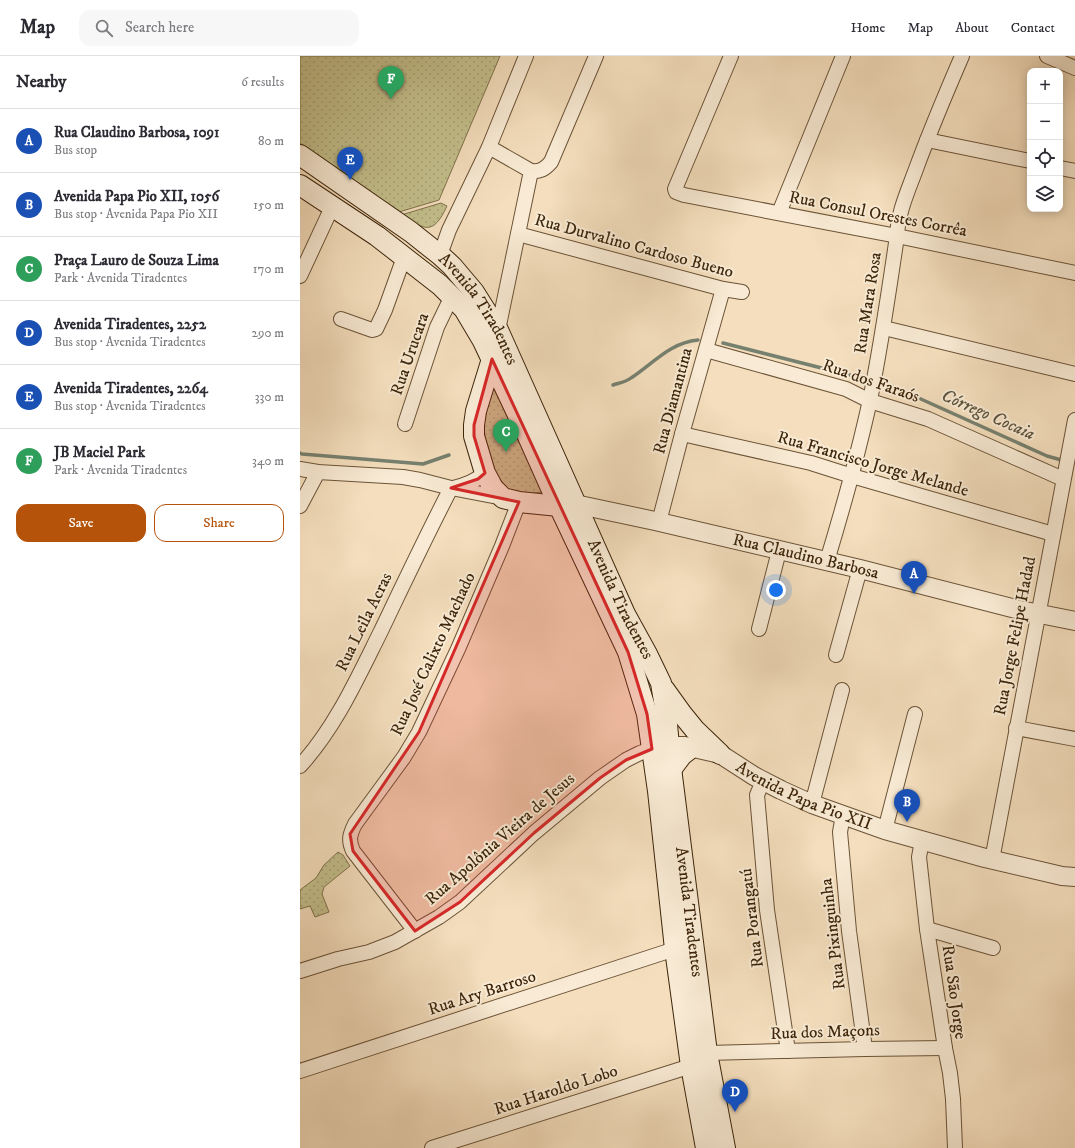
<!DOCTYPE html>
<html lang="en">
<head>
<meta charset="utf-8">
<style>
	body { margin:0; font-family:"IM FELL DW Pica",serif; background:#f7f7f7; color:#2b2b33 }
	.controls { position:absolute; right:12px; top:12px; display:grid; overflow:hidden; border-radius:8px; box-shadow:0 2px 10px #0003 }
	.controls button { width:36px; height:36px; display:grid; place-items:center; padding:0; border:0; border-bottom:1px solid #e1e1e2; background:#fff; color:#2b2b33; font:20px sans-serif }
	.you { position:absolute; left:476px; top:534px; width:14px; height:14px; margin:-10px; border:3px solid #fff; border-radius:50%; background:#1a73e8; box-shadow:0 0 0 6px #1a73e833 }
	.badge { display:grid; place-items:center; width:26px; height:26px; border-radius:50%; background:#b45309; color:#fff; font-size:13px; font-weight:700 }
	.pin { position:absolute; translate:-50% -33px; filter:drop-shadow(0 1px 2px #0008) }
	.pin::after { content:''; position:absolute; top:21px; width:14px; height:12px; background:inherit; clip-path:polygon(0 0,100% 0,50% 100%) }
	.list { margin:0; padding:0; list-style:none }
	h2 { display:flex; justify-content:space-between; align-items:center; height:52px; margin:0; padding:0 16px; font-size:17px }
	h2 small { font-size:13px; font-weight:400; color:#7c7c81 }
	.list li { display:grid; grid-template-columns:26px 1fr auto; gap:12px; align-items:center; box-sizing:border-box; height:64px; padding:0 16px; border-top:1px solid #e1e1e2 }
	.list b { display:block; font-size:15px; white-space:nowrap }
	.list p { margin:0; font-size:13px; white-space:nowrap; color:#7c7c81 }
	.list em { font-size:13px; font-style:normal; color:#7c7c81 }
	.actions { display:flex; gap:8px; padding:12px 16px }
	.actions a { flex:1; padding:9px 0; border:1px solid #b45309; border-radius:12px; text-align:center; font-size:14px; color:#b45309 }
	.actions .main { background:#b45309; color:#fff }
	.icon { flex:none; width:22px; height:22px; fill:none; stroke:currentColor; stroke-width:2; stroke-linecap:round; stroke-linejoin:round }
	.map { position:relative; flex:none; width:775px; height:1092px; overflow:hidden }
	header { display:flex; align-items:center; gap:24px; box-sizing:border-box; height:56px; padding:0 20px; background:#fff; border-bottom:1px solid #e1e1e2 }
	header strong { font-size:19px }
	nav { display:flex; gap:22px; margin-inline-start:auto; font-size:14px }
	.search { width:280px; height:36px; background:#f7f7f7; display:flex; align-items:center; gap:10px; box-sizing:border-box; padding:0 14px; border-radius:12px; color:#7c7c81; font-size:15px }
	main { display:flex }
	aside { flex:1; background:#fff }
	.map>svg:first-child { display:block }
	.park { fill:url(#park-dots); stroke:#80724b }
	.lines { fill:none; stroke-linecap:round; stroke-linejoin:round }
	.stream { stroke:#76806f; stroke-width:3.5 }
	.minor-casing { stroke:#6b5337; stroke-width:16 }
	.tertiary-casing { stroke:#6b5337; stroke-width:20 }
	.secondary-casing { stroke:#3d250a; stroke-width:22 }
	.minor { stroke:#f8ead4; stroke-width:14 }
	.tertiary { stroke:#f8ead4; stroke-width:18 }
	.secondary { stroke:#f8ead4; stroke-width:20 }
	.marked { fill:#d62828; fill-opacity:0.2; stroke:#d62828; stroke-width:3; stroke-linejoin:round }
	.labels { text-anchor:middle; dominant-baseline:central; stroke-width:4; stroke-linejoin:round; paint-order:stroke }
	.street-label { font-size:17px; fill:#3d250a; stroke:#f8ead4 }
	.water-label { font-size:18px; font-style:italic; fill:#5a523c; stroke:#f8ead4 }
</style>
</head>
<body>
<header>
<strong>Map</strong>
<div class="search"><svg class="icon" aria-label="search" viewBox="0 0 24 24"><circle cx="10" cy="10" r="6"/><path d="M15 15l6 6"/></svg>Search here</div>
<nav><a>Home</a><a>Map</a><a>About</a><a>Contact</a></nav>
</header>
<main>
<aside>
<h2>Nearby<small>6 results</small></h2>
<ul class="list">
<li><span class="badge" style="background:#1a4fb4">A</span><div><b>Rua Claudino Barbosa, 1091</b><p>Bus stop</p></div><em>80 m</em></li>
<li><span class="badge" style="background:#1a4fb4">B</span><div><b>Avenida Papa Pio XII, 1056</b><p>Bus stop · Avenida Papa Pio XII</p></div><em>150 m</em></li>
<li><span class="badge" style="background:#2e9e5b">C</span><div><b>Praça Lauro de Souza Lima</b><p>Park · Avenida Tiradentes</p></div><em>170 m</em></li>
<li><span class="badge" style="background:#1a4fb4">D</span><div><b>Avenida Tiradentes, 2252</b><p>Bus stop · Avenida Tiradentes</p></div><em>290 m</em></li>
<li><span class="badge" style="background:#1a4fb4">E</span><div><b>Avenida Tiradentes, 2264</b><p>Bus stop · Avenida Tiradentes</p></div><em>330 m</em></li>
<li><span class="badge" style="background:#2e9e5b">F</span><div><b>JB Maciel Park</b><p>Park · Avenida Tiradentes</p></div><em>340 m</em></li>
</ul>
<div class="actions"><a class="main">Save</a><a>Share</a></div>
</aside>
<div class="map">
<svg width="775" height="1092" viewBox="0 0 775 1092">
	<defs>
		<pattern id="park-dots" width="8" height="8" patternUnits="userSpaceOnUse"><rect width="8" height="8" fill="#c3bf8c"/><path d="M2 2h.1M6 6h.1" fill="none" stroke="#a8a477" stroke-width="1.8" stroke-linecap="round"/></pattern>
	</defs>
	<rect width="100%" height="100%" fill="#f4debd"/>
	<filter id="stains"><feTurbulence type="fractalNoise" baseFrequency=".005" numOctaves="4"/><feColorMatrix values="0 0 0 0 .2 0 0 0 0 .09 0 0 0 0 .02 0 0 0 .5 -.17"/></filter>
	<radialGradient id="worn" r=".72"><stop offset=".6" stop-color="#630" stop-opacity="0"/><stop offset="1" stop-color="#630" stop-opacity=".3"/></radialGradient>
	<g class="park">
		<polygon points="0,0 200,0 139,144 99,156 0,87"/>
		<path d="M141,147l6,3c-14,30 -22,24 -46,9z"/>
		<polygon points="195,330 242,436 227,438 208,433 194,416 183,375 190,335"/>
		<polygon points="38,796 43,799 50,810 24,831 22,838 29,856 15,861 10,850 0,853 0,834 16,822 24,809"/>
	</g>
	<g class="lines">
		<g class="stream">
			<polyline points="423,287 561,322"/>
			<path d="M313,329c6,-2 13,-3 18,-7 23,-15 38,-35 67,-38"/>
			<polyline points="592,330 747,400 765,405"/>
			<polyline points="0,397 2,398 123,408 149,399"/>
		</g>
		<defs>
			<g id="minor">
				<polyline points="431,0 375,133 376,136 384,139 597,180 775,217"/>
				<polyline points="747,0 775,12"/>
				<polyline points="627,84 730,105"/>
				<path d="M189,91l42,24c9,1 14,-2 20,-9l45,-106"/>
				<polyline points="760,112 775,115"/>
				<polyline points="479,157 543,0"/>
				<polyline points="218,178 423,233 442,236"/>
				<polyline points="140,199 149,174 189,91 226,0"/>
				<polyline points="0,220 32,151"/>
				<polyline points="41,263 72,274 76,273 85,254 104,201"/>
				<polyline points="584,272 775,318"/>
				<polyline points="198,274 231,115"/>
				<polyline points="406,294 546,333 570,345 628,363 763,423"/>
				<polyline points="105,368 137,271 152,240"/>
				<polyline points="382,378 511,407 552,420 753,478"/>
				<polyline points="0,413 18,416 103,421 120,424 151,432 203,442"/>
				<path d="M153,432c13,-3 23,-7 32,-15"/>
				<polyline points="0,450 18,416"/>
				<polyline points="359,466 382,378 423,233"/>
				<path d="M527,505c16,-53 31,-106 43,-161 11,-54 19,-109 27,-164 1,-24 11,-45 19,-67 14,-38 30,-76 46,-113"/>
				<polyline points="459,573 479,495"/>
				<polyline points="536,599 560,513"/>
				<polyline points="716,672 775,683"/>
				<path d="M0,710c35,-38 57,-87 80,-133 23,-48 46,-97 71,-145"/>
				<polyline points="463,725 457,739 467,854 488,995"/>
				<polyline points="512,748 542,634"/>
				<polyline points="543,759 540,776 549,875 565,993"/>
				<polyline points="585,774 615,658"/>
				<polyline points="622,785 619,801 627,873 645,992 650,1017 653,1043 655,1092"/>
				<polyline points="692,804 775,364"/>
				<polyline points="627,873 693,892"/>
				<path d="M115,875l-62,-80c-5,-11 -3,-17 2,-27l49,-67 15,-25 39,-83 44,-103 17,-44"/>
				<polyline points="0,915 38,903 69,896 95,886 139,861 160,846 234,777 300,722 326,704 340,697 352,693"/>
				<polyline points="407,997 565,993 645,992"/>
				<polyline points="0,1015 375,893"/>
				<polyline points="132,1092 391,1010"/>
			</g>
			<g id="tertiary">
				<path id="s1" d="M264,450l11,-2 80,17 205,48 160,41 55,11"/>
				<path id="s2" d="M376,690h9l35,8 34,22 27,14 31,14 73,26 100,28 77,18 13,1"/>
			</g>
			<g id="secondary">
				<path id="s3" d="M0,99l111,77 29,23 12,11 22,26 24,38 127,284 22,40 14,29 5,30 5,55 36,285 18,95"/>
				<polyline points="0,129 77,180 140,229 164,253 183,285 226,376 259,450 328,596 347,658 358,735 375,893 391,1010 406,1092"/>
				<polyline points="192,303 176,355 174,369 174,380 185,417 193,432 203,442 219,446 259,450"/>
				<polyline points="364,633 382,658 395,674 420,698"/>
				<polyline points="367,719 382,699 391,692"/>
			</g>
		</defs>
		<use href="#minor" class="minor-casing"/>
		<use href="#tertiary" class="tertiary-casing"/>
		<use href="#secondary" class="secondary-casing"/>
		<use href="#minor" class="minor"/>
		<use href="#tertiary" class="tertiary"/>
		<use href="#secondary" class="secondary"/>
	</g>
	<path class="marked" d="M192,303l136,293 19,62 5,35 -26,11 -26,18 -66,55 -74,69 -45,29 -62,-80 -3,-17 69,-102 100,-230 -68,-14 27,-9 7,-6 -11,-37v-11z"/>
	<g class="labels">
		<g class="street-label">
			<text transform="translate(578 158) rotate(11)">Rua Consul Orestes Corrêa</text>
			<text transform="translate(334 190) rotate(15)">Rua Durvalino Cardoso Bueno</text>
			<text transform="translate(568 247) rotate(-81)">Rua Mara Rosa</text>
			<text stroke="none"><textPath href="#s3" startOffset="239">Avenida Tiradentes</textPath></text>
			<text transform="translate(110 298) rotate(-71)">Rua Urucara</text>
			<text transform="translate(571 325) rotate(19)">Rua dos Faraós</text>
			<text transform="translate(373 345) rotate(-75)">Rua Diamantina</text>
			<text transform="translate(573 408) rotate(16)">Rua Francisco Jorge Melande</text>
			<text stroke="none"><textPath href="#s1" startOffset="248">Rua Claudino Barbosa</textPath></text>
			<text stroke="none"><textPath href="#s3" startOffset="563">Avenida Tiradentes</textPath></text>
			<text transform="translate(64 566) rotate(-64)">Rua Leila Acras</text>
			<text transform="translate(715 580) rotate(-79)">Rua Jorge Felipe Hadad</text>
			<text transform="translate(133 598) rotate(-65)">Rua José Calixto Machado</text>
			<text stroke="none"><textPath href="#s2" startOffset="139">Avenida Papa Pio XII</textPath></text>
			<text transform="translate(200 783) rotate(-41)">Rua Apolônia Vieira de Jesus</text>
			<text stroke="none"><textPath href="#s3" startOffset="887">Avenida Tiradentes</textPath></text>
			<text transform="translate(452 862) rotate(-97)">Rua Porangatú</text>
			<text transform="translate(533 878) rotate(-97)">Rua Pixinguinha</text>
			<text transform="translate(654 936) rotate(82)">Rua São Jorge</text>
			<text transform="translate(182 937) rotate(-18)">Rua Ary Barroso</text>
			<text transform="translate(525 976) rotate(-2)">Rua dos Maçons</text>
			<text transform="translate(256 1034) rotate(-18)">Rua Haroldo Lobo</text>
		</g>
		<g class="water-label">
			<text transform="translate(688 359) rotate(24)">Córrego Cocaia</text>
		</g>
	</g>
	<rect width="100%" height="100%" filter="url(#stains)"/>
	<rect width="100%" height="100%" fill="url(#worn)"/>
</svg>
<div class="controls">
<button>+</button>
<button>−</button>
<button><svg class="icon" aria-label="locate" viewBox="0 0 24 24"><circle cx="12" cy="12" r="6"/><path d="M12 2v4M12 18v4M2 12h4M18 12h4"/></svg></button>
<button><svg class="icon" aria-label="layers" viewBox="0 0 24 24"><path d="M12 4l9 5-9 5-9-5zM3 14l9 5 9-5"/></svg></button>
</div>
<div class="you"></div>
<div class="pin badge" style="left:614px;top:538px;background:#1a4fb4">A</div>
<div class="pin badge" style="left:607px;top:766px;background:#1a4fb4">B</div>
<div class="pin badge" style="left:206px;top:396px;background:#2e9e5b">C</div>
<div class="pin badge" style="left:435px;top:1056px;background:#1a4fb4">D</div>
<div class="pin badge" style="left:50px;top:124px;background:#1a4fb4">E</div>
<div class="pin badge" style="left:91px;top:43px;background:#2e9e5b">F</div>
</div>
</main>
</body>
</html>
